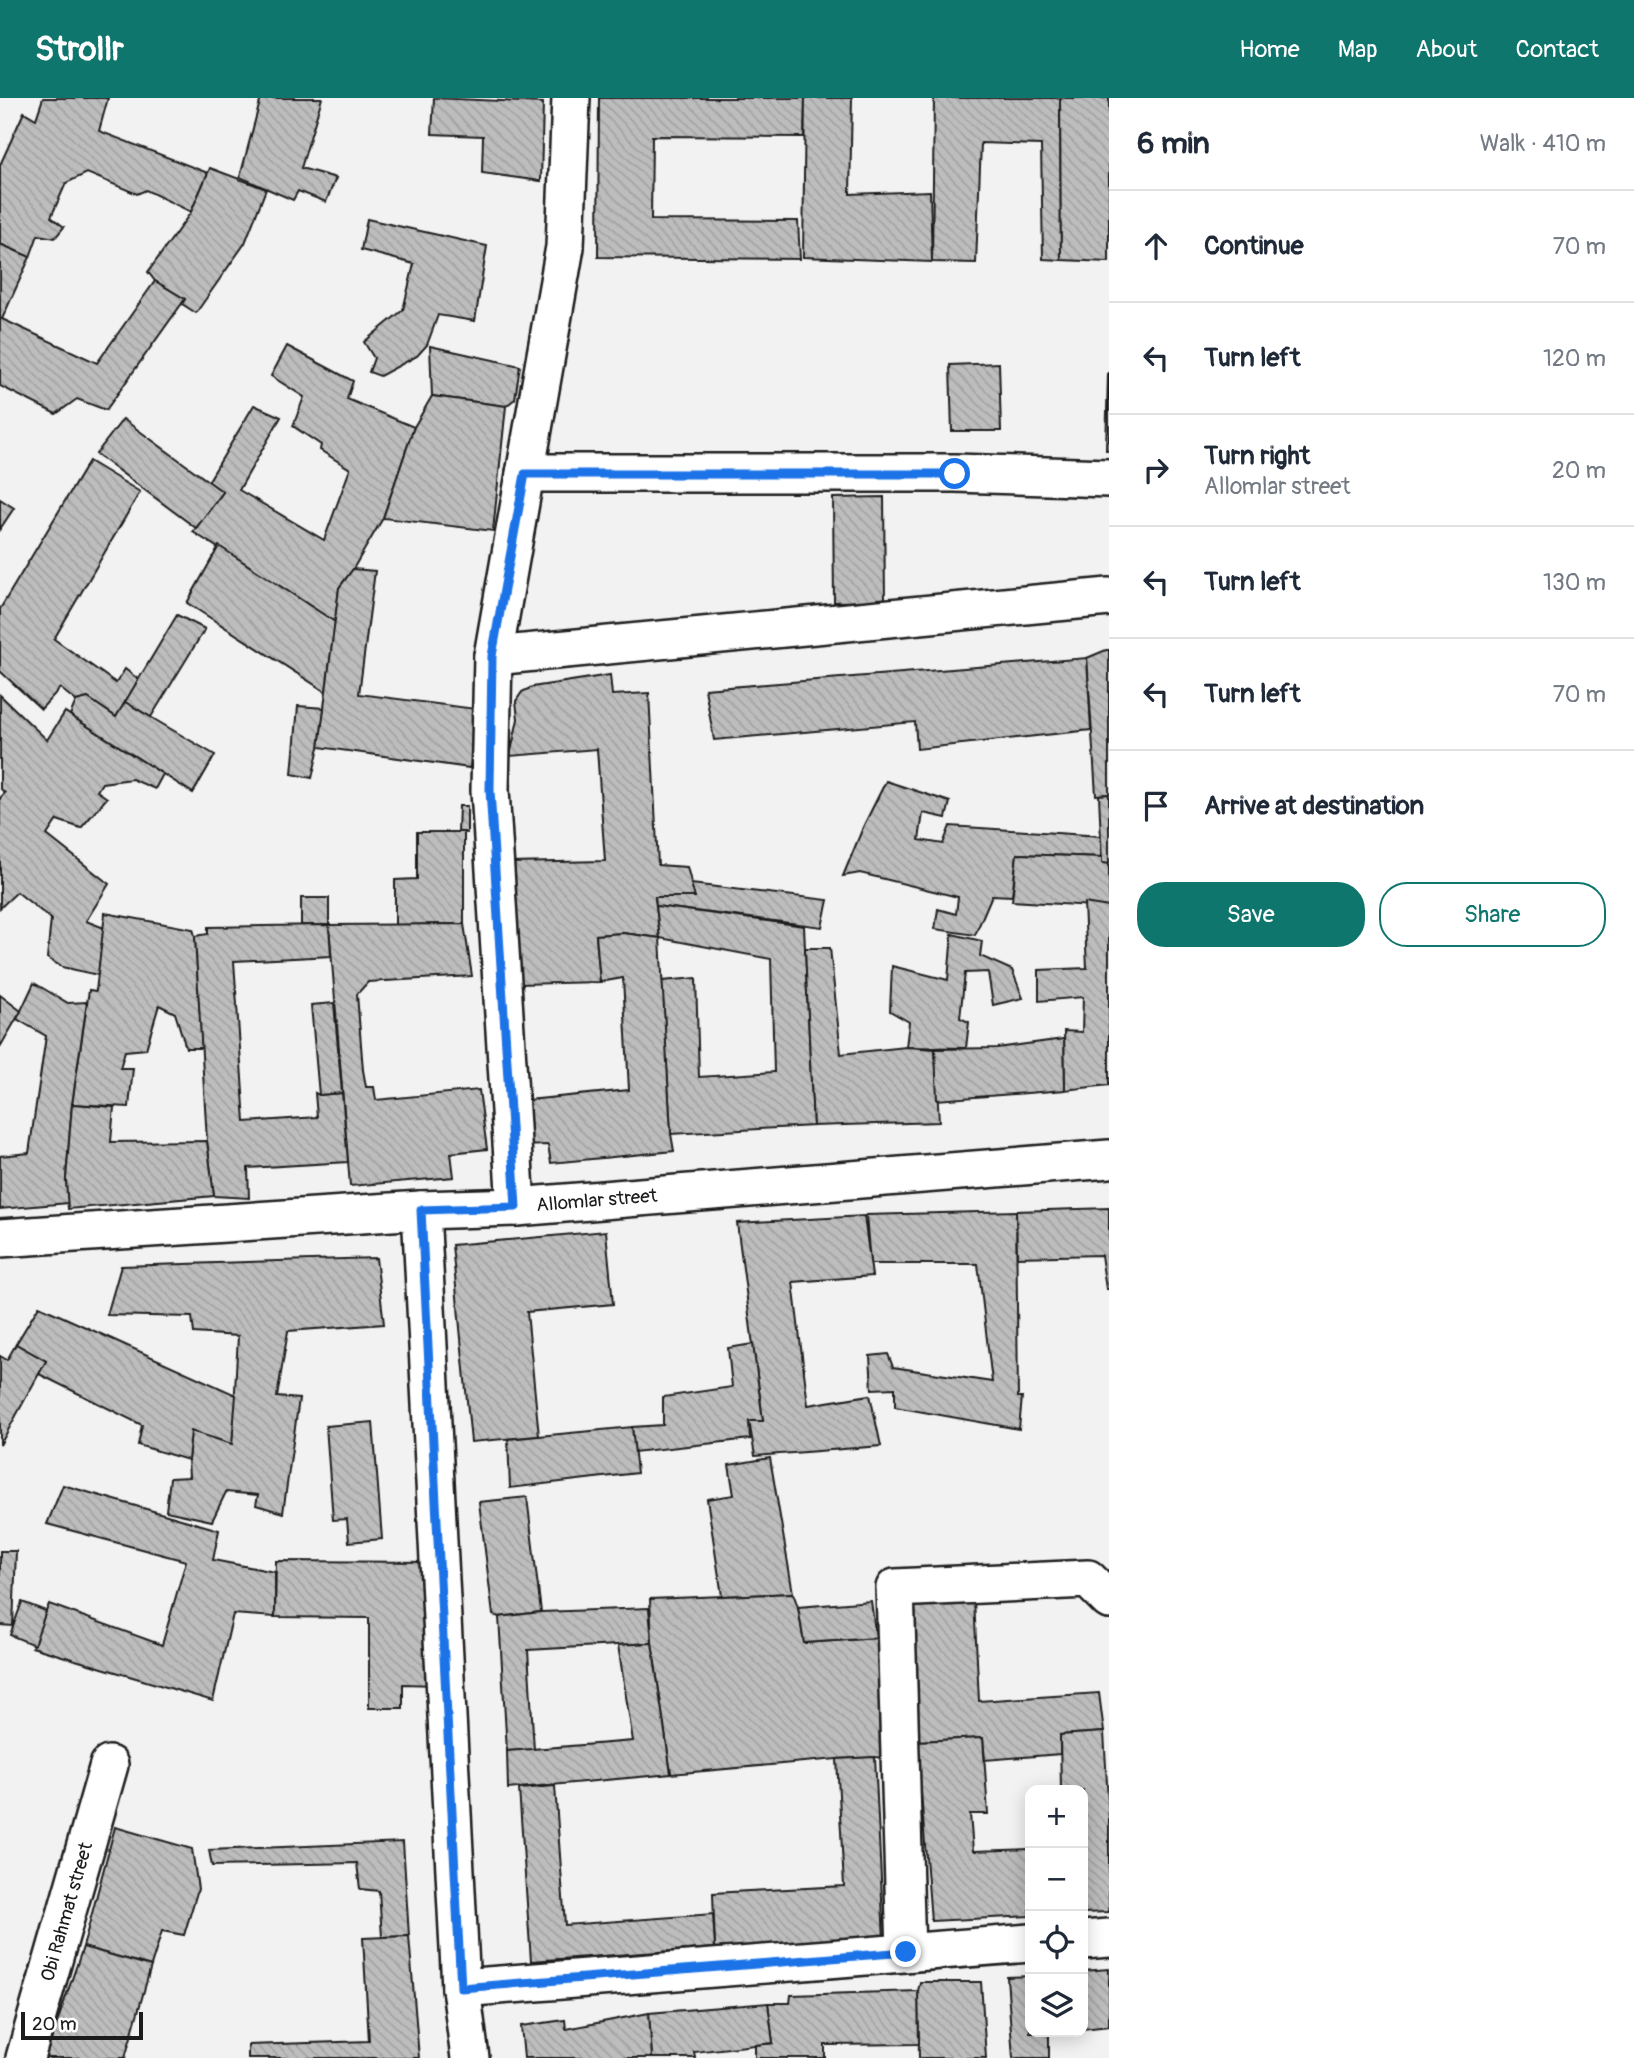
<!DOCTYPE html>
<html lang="en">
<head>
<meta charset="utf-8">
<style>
	body { margin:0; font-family:Pangolin,sans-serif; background:#f2f2f3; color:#1f2937 }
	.controls { position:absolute; right:21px; bottom:21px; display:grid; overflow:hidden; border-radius:14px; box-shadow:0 4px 18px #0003 }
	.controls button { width:63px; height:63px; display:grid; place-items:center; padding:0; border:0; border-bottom:2px solid #e0e1e3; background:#fff; color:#1f2937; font:35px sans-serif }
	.scale { position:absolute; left:21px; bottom:18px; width:122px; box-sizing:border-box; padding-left:7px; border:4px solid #1c1c1c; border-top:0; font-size:19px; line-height:24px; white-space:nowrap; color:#1c1c1c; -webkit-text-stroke:5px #fff; paint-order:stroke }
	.stop { position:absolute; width:21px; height:21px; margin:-16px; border:5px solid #1a73e8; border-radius:50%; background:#fff }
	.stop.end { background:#1a73e8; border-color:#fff; box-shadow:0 2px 7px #0008 }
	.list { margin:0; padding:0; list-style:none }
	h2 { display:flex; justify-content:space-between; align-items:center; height:91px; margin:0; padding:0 28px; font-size:30px }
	h2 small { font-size:23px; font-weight:400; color:#747a83 }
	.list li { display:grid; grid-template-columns:46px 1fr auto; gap:21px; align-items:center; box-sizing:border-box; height:112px; padding:0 28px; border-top:2px solid #e0e1e3 }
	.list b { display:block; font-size:26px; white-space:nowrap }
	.list p { margin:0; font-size:23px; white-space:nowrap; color:#747a83 }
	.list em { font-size:23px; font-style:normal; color:#747a83 }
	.actions { display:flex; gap:14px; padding:21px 28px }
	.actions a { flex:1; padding:16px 0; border:2px solid #0f766e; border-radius:28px; text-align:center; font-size:24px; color:#0f766e }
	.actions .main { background:#0f766e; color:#fff }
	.icon { flex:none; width:38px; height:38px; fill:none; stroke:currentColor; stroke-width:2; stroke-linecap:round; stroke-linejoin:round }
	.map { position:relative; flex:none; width:1109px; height:1960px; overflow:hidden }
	header { display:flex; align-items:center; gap:42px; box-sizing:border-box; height:98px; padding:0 35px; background:#0f766e; color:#fff }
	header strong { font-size:33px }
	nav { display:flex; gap:38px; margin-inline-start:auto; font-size:24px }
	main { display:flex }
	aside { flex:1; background:#fff }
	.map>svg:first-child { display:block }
	.building { fill:url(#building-back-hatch); stroke:#1c1c1c; stroke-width:2 }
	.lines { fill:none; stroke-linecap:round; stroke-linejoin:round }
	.street-casing { stroke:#1c1c1c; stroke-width:42 }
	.street { stroke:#fff; stroke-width:37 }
	.route { stroke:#1a73e8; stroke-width:9 }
	.labels { text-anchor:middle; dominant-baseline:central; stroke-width:7; stroke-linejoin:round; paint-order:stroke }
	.street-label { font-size:19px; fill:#1c1c1c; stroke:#fff }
</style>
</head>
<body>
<header>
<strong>Strollr</strong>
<nav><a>Home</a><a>Map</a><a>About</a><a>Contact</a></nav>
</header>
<main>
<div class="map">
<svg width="1109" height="1960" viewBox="0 0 1109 1960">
	<defs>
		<pattern id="building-back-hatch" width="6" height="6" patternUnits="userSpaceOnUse" patternTransform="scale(1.75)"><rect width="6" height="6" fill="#bdbdbd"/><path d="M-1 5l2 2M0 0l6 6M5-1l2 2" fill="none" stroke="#a2a2a2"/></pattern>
	</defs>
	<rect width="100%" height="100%" fill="#f2f2f2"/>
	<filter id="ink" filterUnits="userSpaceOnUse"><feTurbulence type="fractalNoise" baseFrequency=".0143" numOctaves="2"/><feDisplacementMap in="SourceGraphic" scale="14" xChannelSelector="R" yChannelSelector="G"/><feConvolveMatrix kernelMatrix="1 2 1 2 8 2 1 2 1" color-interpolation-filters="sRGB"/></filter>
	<g filter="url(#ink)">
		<g class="building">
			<polygon points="43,0 108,0 99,33 208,75 191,114 146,92 137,96 87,75 66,85 51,119 64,129 55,140 38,137 30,159 0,146 0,67 24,14 36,21"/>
			<polygon points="261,0 322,0 301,70 336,80 326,104 298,93 293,102 240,79"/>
			<polygon points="434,0 543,5 541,83 482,75 483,38 432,36"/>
			<polygon points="599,0 805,0 804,39 652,38 651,122 798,123 800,161 598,159"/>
			<polygon points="805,0 852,0 850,96 930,93 932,164 803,159"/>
			<polygon points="934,0 1060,0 1061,162 1043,161 1041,47 981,45 976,165 932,164"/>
			<polygon points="1060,0 1109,0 1109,164 1061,162"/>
			<polygon points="210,70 266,91 245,145 196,215 182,206 185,201 155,183 148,174 191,114"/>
			<polygon points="367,121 487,148 475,223 438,217 427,247 417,258 380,278 369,274 374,260 364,244 403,212 414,166 361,152"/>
			<polygon points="0,146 30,159 2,221 97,265 155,183 185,201 106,312 77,301 56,316 0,288"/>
			<polygon points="287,248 353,283 347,301 414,329 383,420 353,471 339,490 335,524 193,434 223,394 208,384 254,307 281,319 239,392 324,442 350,371 320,352 321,347 293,328 304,299 271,278"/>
			<polygon points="430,248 520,268 515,301 506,308 432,298"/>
			<polygon points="999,265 1001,333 952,333 950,267"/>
			<polygon points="1108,275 1109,275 1109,352 1106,352"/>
			<polygon points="432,298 506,308 493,433 383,420 414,329"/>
			<polygon points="123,321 223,394 196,430 96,356"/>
			<polygon points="89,363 140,394 54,541 116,585 125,571 139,582 116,619 88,600 76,603 60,590 41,611 0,573 0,511"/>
			<polygon points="884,399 885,503 834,504 833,400"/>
			<polygon points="0,401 14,410 0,431"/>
			<polygon points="219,448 335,524 326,594 187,505"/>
			<polygon points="353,471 375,473 359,596 476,611 470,670 319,649 339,490"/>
			<polygon points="177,517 205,531 151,619 125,604"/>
			<polygon points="1106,552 1109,552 1109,696 1096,697 1087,560"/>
			<polygon points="1087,560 1091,632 917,651 915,624 714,642 705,591"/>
			<polygon points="610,577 612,597 649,595 658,767 687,769 695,799 655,799 660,840 623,835 596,837 600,884 518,886 509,765 605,763 597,651 510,658 518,621 516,603 522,594 532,589"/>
			<polygon points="0,597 47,642 65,614 163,676 155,691 132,681 102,685 97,693 107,700 81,730 57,722 47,737 109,786 86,823 104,830 98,877 62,869 47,860 51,821 17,794 0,810 0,700 5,695 0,690"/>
			<polygon points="88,600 116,619 125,604 215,657 193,695 70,617 76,603"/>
			<polygon points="298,608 324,610 319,649 312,680 292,676"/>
			<polygon points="886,683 950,704 946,720 923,715 919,742 943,746 950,728 1101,738 1102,759 1017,756 1012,798 992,797 975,837 935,831 938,811 956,816 958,799 860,775 843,778 864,727"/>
			<polygon points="1109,696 1109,766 1102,765 1099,697"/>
			<polygon points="459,708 467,708 467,735 458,734"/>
			<polygon points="417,734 464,734 464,826 395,827 395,782 417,781"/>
			<polygon points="1017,756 1102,759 1102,765 1109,766 1109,809 1012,803"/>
			<polygon points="691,786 828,802 822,829 656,808 655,799 695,799"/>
			<rect x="301" y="800" width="28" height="27"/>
			<polygon points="1084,805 1109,809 1109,987 1065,992 1064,933 1082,934 1083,899 1039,903 1039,872 1087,870"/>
			<polygon points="656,808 804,828 813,1028 671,1036 662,883 696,880 699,979 774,974 771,861 660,840"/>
			<polygon points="105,815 193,831 195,838 202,950 186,950 175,915 159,907 146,951 125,953 120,970 133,970 129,1009 72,1006 89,892 96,893"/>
			<polygon points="464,826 472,878 368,884 357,896 363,972 366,989 374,989 376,1002 479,992 487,1051 451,1055 454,1079 350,1088 329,827"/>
			<polygon points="329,827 331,858 234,863 245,1024 317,1019 315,995 319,997 342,995 348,1064 248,1070 249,1100 214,1098 207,1043 195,838 208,836 208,829"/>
			<polygon points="623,835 660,840 671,1036 674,1053 551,1065 548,1047 522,1048 518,1003 629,992 623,880 600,884 596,837"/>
			<polygon points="952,836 982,843 980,858 1012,872 1023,900 993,907 988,874 965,875 960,920 969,924 966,950 906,949 909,924 890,913 892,868 948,882"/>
			<polygon points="805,850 830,850 841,956 906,949 935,951 939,1024 813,1028"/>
			<polygon points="34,885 68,905 87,904 72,1006 66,1081 68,1105 0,1111 0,1058 29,1055 46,938 17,921"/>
			<polygon points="0,897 21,913 0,949"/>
			<polygon points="334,905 342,995 319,997 311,907"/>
			<polygon points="1064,941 1065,992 937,1002 935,951 997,950"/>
			<polygon points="72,1006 114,1009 111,1044 207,1043 214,1098 68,1111 66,1081"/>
			<polygon points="1109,1110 1109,1191 1106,1191 1101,1157 1017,1159 1016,1113"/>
			<polygon points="1016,1113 1018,1299 1022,1299 1019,1331 895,1309 895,1290 872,1291 870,1258 888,1256 893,1269 992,1284 978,1166 870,1166 866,1117"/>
			<polygon points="864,1118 872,1178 793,1184 808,1307 870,1297 881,1348 755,1358 749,1323 763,1323 737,1125"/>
			<polygon points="606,1133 613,1206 527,1214 539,1338 471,1344 452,1147"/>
			<polygon points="376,1160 384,1226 288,1233 277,1299 299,1301 283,1415 256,1407 258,1397 226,1394 212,1423 166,1413 170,1380 189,1379 188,1362 191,1333 232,1346 238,1238 194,1235 192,1219 107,1217 121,1168"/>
			<polygon points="39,1208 236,1297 232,1346 191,1333 188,1362 138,1347 142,1327 39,1276 46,1263 16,1246"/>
			<polygon points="16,1246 46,1263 0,1347 0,1258 7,1262"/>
			<polygon points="753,1246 763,1323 749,1323 750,1341 634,1354 632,1329 663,1327 663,1299 732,1289 728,1250"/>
			<polygon points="373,1324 382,1441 349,1444 347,1421 333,1422 326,1328"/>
			<polygon points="632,1329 637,1375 510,1390 508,1341"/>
			<polygon points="770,1360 793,1495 722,1498 707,1401 734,1397 729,1367"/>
			<polygon points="63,1387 219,1432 213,1462 275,1474 275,1519 233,1516 213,1603 32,1549 49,1506 162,1547 186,1463 47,1426"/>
			<polygon points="527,1399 541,1514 499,1519 493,1517 479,1404"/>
			<polygon points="0,1453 16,1453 13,1528 0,1527"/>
			<polygon points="276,1463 436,1464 436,1587 403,1586 403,1610 369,1610 369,1520 275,1519"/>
			<polygon points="793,1495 798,1509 804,1545 879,1540 880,1659 837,1661 671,1676 652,1545 650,1501"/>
			<polygon points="974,1502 979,1603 1099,1595 1104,1634 1060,1637 1060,1656 985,1662 983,1640 917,1643 909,1505"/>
			<polygon points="871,1503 876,1540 804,1545 798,1509"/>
			<polygon points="22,1504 46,1513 34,1547 10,1537"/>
			<polygon points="649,1510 652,1545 528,1552 534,1652 507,1653 499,1519 541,1514"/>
			<polygon points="652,1545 671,1676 508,1691 507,1653 633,1643 618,1547"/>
			<polygon points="1104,1634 1109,1720 1109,1814 1083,1815 1083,1692 1061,1692 1060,1637"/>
			<polygon points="983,1640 988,1716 970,1716 973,1753 1030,1751 1030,1818 931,1823 917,1643"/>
			<polygon points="875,1659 884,1842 715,1850 713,1795 844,1788 837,1661"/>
			<polygon points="555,1688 565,1827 713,1816 715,1850 531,1863 519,1691"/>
			<polygon points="115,1729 192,1751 198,1791 184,1837 162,1833 151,1868 83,1849"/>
			<polygon points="403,1744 409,1838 382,1839 379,1793 360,1791 357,1765 212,1768 209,1752"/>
			<polygon points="409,1838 419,1960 248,1960 248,1947 369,1943 363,1840"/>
			<polygon points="83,1849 151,1868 125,1960 45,1960"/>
			<polygon points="1109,1871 1109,1928 1083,1931 1083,1873"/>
			<polygon points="1030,1878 1030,1934 1049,1934 1049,1960 1013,1960 1007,1879"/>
			<polygon points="920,1884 981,1884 986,1960 919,1960 918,1893"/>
			<polygon points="918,1893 919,1946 825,1947 825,1960 755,1960 755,1947 773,1945 768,1905 790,1905 791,1897"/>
			<polygon points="768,1905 773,1945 694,1954 695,1960 652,1960 649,1915"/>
			<polygon points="649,1915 652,1960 524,1960 521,1928 565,1922 566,1931"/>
		</g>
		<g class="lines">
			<defs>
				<g id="street">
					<polyline points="525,375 955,375 1109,380"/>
					<polyline points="493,558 1109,499"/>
					<polyline points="516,1109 490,692 493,558 565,149 571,0"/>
					<polyline points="421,1112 461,1890 470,1960"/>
					<path id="s1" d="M0,1140l421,-28 95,-3 593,-48"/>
					<polyline points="1083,1842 1109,1840"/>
					<polyline points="906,1854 895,1490 1088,1481 1109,1502"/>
					<polyline points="461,1890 1030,1845"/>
					<path id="s2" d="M25,1960l84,-293"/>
				</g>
			</defs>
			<use href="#street" class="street-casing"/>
			<use href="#street" class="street"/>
		</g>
	</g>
	<g class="lines" filter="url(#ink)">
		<polyline class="route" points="906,1854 461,1890 421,1112 516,1109 490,692 492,558 525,376 955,376"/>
	</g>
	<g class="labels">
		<g class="street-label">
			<text stroke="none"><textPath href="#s1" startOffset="598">Allomlar street</textPath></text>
			<text stroke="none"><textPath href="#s2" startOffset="152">Obi Rahmat street</textPath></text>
		</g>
	</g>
</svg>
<div class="controls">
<button>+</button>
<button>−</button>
<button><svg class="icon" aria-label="locate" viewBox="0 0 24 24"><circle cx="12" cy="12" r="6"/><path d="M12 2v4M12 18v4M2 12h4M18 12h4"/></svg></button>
<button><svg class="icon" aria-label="layers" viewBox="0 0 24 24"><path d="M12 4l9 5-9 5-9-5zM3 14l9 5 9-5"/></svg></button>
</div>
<div class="scale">20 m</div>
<div class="stop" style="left:955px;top:376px"></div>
<div class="stop end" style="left:906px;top:1854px"></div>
</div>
<aside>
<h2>6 min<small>Walk · 410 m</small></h2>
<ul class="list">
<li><svg class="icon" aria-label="ahead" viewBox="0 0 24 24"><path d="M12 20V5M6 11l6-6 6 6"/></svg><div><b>Continue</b></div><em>70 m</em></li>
<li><svg class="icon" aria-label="left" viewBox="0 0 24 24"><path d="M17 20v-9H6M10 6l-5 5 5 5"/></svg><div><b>Turn left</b></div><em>120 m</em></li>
<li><svg class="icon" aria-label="right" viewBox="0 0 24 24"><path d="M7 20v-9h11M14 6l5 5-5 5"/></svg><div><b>Turn right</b><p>Allomlar street</p></div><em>20 m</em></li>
<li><svg class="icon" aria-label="left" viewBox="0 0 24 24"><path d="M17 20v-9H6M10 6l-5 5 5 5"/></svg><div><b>Turn left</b></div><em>130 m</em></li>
<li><svg class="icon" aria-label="left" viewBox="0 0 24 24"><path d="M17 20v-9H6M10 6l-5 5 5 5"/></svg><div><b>Turn left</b></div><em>70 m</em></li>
<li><svg class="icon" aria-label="arrive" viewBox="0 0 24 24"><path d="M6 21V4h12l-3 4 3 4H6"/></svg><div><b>Arrive at destination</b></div></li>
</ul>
<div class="actions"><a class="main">Save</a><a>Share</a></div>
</aside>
</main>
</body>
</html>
